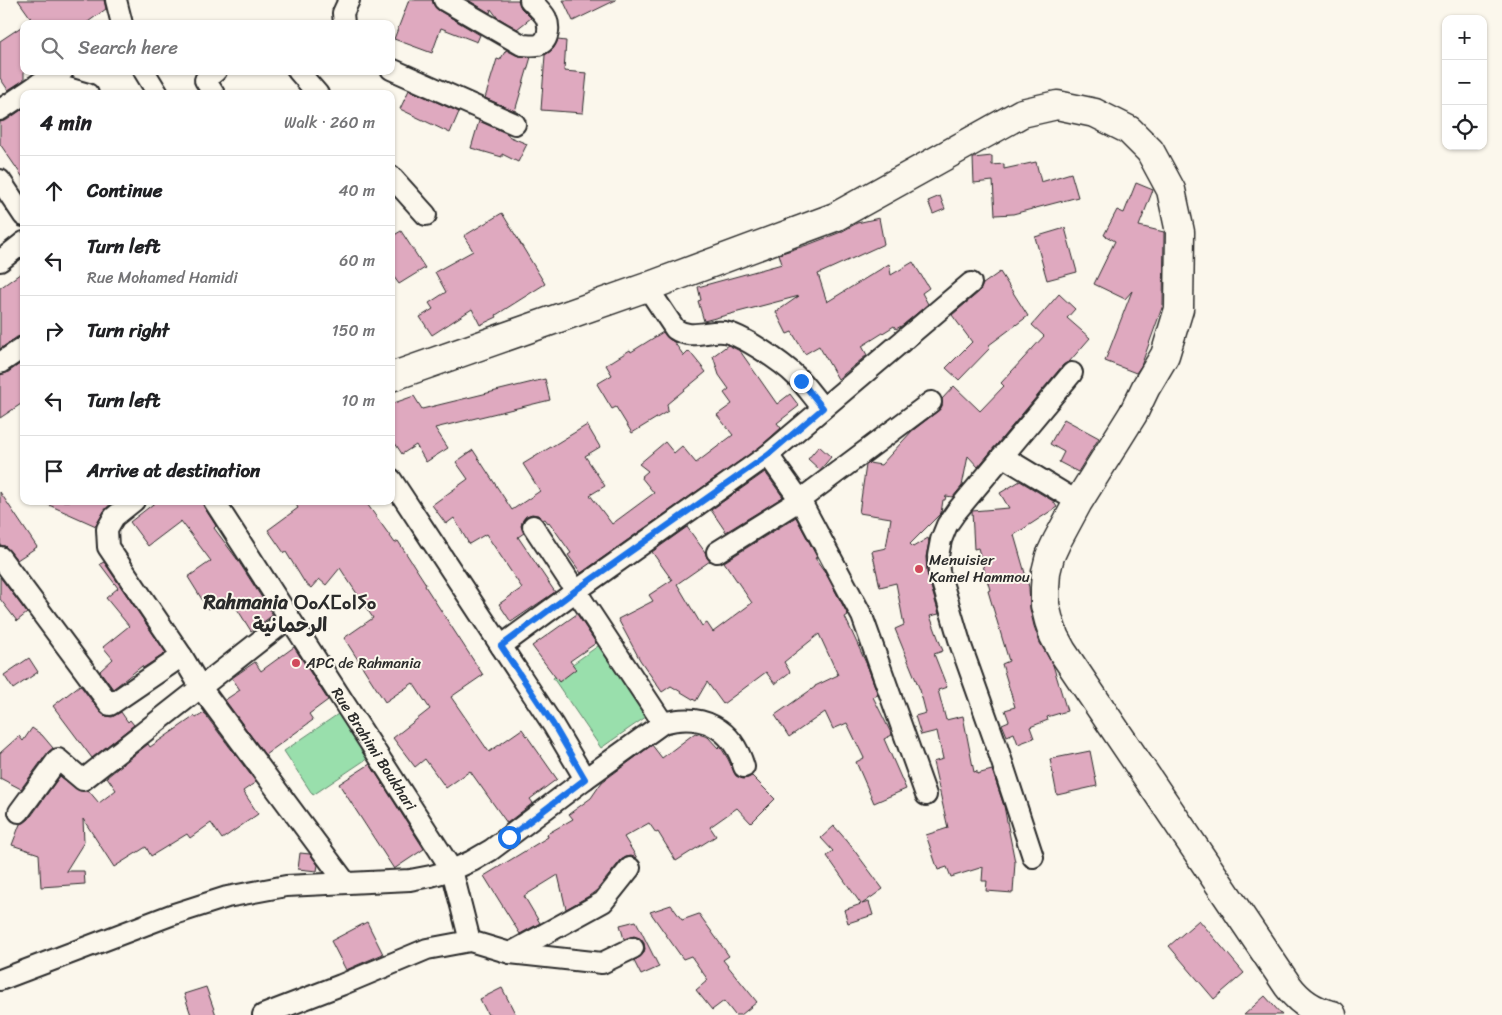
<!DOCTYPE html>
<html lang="en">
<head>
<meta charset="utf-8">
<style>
	body { margin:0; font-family:Sriracha,"Playpen Sans Arabic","Noto Sans Tifinagh",sans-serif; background:#f2f2f2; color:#202124 }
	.controls { position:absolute; right:15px; top:15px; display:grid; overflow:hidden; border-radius:10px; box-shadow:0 1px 4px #0004 }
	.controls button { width:45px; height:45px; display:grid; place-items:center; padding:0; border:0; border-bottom:1px solid #e0e0e0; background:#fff; color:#202124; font:25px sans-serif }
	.stop { position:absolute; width:15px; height:15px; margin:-11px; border:4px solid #1a73e8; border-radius:50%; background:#fff }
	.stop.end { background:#1a73e8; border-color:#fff; box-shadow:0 1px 5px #0008 }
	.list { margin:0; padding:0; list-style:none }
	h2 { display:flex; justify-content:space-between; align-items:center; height:65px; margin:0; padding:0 20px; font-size:21px }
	h2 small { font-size:16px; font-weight:400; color:#757577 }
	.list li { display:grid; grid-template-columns:32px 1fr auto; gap:15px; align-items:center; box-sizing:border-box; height:70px; padding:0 20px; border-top:1px solid #e0e0e0 }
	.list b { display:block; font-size:19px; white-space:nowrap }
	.list p { margin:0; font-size:16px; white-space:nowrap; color:#757577 }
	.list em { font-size:16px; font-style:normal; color:#757577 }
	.icon { flex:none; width:28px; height:28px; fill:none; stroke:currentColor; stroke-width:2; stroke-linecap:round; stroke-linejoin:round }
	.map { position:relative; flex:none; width:1502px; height:1015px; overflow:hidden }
	.search { position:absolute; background:#fff; box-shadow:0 1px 4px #0004; left:20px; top:20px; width:375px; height:55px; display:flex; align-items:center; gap:12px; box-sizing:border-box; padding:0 18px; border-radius:10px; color:#757577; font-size:19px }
	.panel { position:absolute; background:#fff; box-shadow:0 1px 4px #0004; left:20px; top:90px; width:375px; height:415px; border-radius:10px }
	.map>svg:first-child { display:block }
	.green { fill:#99dfac; stroke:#62856c }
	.building { fill:#dfa9bf; stroke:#2b2b2b }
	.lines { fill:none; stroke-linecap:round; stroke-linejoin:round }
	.street-casing { stroke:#2b2b2b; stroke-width:24 }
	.secondary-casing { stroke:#2b2b2b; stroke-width:31 }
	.street { stroke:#fbf7ec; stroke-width:20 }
	.secondary { stroke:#fbf7ec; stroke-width:28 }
	.route { stroke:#1a73e8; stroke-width:6 }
	.poi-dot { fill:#d1495b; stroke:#fbf7ec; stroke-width:2 }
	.labels { text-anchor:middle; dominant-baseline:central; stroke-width:4; stroke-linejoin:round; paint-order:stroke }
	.poi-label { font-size:15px; fill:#2b2b2b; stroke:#fbf7ec; text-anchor:start }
	.street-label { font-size:15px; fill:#2b2b2b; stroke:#fbf7ec }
	.district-label { font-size:20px; font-weight:bold; fill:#2b2b2b; stroke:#fbf7ec }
</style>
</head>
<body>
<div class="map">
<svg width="1502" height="1015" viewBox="0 0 1502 1015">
	<rect width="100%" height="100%" fill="#fbf7ec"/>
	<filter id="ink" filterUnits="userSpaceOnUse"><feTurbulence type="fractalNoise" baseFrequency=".02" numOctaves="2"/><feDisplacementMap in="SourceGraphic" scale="10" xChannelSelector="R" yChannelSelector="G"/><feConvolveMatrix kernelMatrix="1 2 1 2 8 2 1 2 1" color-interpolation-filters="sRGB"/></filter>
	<g filter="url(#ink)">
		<g class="green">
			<polygon points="605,641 653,712 601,748 553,678"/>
			<polygon points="341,712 371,756 313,795 284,751"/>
		</g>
		<g class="building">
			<polygon points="18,0 104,0 106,9 85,24 35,24"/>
			<polygon points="409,0 432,0 434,5 438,10 480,35 477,42 441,28 432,53 394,39"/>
			<polygon points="468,0 518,0 521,8 531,18 517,29 497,17 491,9 490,13"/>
			<polygon points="563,0 616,0 573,21"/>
			<polygon points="24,25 24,80 8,90 0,78 0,41"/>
			<polygon points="558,40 566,41 564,71 587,73 583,113 541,110 545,55 553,49"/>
			<polygon points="506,50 516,55 531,57 515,111 485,98 497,59 500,60"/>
			<polygon points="409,90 459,112 450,133 400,109"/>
			<polygon points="24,108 24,179 0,144 0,122 7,120"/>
			<polygon points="479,121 508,134 508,136 527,144 518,162 502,154 502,157 471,148"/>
			<polygon points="992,156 992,165 1004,164 1004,169 1036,162 1041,182 1071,173 1078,197 1013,214 995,215 993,181 974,183 973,158"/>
			<polygon points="1136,183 1153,190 1139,226 1164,232 1164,234 1163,305 1141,366 1136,373 1105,361 1132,291 1125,299 1094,284 1115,241 1104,235 1117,210 1124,213"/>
			<polygon points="940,196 945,209 933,214 928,201"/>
			<polygon points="502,213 545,284 496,315 497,317 480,325 472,309 432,335 420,317 433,309 429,303 446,292 435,272 473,251 464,236"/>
			<polygon points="879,218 884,244 818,274 827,302 889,264 891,275 913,262 929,288 922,293 928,304 903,325 896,329 894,326 862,346 867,355 838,379 819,346 805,354 792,332 787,334 776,312 799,296 704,321 698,301 701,300 698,287 782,264 779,254 810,244 841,232 857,223"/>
			<polygon points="1065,228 1077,272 1047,280 1035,237"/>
			<polygon points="401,231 425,268 399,284 391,273 391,237"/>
			<polygon points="24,271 24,335 17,337 0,349 0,288"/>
			<polygon points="1000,272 1028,316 989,345 990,348 959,380 946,368 972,342 952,315 979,292 983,284"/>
			<polygon points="1059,294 1075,309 1067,318 1090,338 1069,362 1063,365 978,467 968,456 962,486 953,497 946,496 945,500 943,500 941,513 910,544 913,547 928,538 929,542 926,557 927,573 939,614 930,616 943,651 934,654 947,687 938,690 946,720 963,716 974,772 977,771 977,774 992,770 1004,806 1015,862 1013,893 986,891 987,881 982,881 983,867 951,877 947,867 938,870 926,835 948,828 933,762 943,759 937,731 921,735 915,716 926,713 920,690 895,629 904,625 896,583 880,587 872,551 886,548 891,518 859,513 866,465 869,463 881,465 912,431 938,411 942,406 942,399 954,386 980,411 1004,386 1001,383 1044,336 1032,325"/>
			<polygon points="663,332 669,339 674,342 684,356 689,351 706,372 667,404 668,411 632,433 616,407 612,409 597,384 612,375 606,365 630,350 631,352"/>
			<polygon points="728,345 740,351 777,404 790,394 799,406 777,423 781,428 761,446 581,573 568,555 571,553 549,522 548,523 545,519 543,520 538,515 532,514 526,516 523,520 521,526 524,533 518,537 555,592 511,622 499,604 522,588 486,534 469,544 454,518 446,524 432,505 468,479 456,462 473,450 512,510 540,491 523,464 587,425 600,447 585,456 605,486 590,495 612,524 654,493 641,477 648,471 639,464 665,442 674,453 682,446 696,463 733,435 717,415 732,404 724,393 729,389 719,375 713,356"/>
			<polygon points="24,361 24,402 0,418 0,375 7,373"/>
			<polygon points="545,379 550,400 435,428 448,448 426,462 416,445 402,454 391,437 391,404 414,396 422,409"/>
			<polygon points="1064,419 1099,438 1078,472 1059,462 1064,452 1050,444"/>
			<polygon points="819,446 831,457 820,470 808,459"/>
			<polygon points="765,472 783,497 726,532 711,510"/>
			<polygon points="1020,481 1053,501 1057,507 1014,535 1029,587 1030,609 1034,626 1040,643 1053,665 1067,711 1047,717 1048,720 1030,727 1034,738 1018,744 1014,733 1007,736 1002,724 1009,721 1005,710 1015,707 1002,664 1009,661 988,591 990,590 978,548 974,549 972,511 1009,508 1000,493"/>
			<polygon points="0,492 37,547 17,560 9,550 5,546 0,545"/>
			<polygon points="40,501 113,501 104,511 96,526"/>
			<polygon points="157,501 202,501 204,507 216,526 214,528 237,559 273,615 251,631 229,596 208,609 188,577 211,561 181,521 148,546 130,522"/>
			<polygon points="294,501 365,501 395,543 398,541 426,584 425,586 483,675 451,697 489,752 522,729 557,779 530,799 533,803 507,823 470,771 446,788 425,759 415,767 393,738 430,709 413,683 385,702 344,638 373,618 340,568 326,585 319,579 311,588 305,583 286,552 284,553 268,530 298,508"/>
			<polygon points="796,517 817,557 815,558 825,572 848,615 845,617 867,665 878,695 873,697 892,735 884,739 906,789 874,803 856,762 864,758 847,723 833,729 825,712 789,737 775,715 815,687 815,686 838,675 819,634 784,662 790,672 775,684 766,672 723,704 707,682 696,701 671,686 662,692 640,660 618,619 653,601 649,595 672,580 652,552 687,527 705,552 707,558 710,561 677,584 702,626 707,623 713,632 752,603 724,562"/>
			<polygon points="104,562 166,653 143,668 142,666 113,689 100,671 113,659 103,647 129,626 106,598 118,588 100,564"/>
			<polygon points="0,577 27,613 17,621 0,599"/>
			<polygon points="577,614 596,643 570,661 576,669 559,682 532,646"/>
			<polygon points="294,647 328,700 309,714 313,720 265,755 225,700 240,690 232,678 255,662 261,671"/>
			<polygon points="29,658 38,672 13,689 4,675"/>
			<polygon points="80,685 100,712 105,716 112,717 121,712 128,722 130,720 134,725 92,758 53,706"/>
			<polygon points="204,713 256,782 243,791 258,814 222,839 211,823 190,838 187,834 151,856 146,847 114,867 83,819 84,842 66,871 84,871 85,884 41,887 39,854 12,845 20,824 24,823 29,819 60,776 80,791 88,790 99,803 116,790 107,777 148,744 150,747 195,716 196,718"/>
			<polygon points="32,728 42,735 53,748 48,752 21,789 0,778 0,753 19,736 23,741"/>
			<polygon points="695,733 708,737 718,748 720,746 728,759 736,776 743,779 748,778 752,776 775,799 751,823 737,808 710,827 716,836 676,861 658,832 656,833 649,823 624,837 637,858 631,856 626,857 621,860 597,890 589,896 566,909 558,875 524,896 540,923 520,934 484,876 548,837 547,834 573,819 569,814 591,798 602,782 652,745 662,758"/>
			<polygon points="1090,751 1097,786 1057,795 1050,759"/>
			<polygon points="370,764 424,849 394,869 339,784"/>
			<polygon points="834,826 848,842 883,889 862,904 869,902 873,915 848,923 844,910 861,904 827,856 833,851 821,838"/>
			<polygon points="300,853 310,854 318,865 317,871 298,869"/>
			<polygon points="671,905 682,920 699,914 729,956 723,960 757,1002 741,1015 735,1015 724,1001 712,1010 696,990 708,980 691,956 683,959 650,912"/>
			<polygon points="1199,920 1244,973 1214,999 1169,946"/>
			<polygon points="636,921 659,967 641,975 634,961 643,954 645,949 644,943 640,938 634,936 624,939 620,925"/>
			<polygon points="367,922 383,954 346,970 331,941"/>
			<polygon points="206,987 216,1015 191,1015 184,994"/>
			<polygon points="502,988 516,1015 488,1015 480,999"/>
			<polygon points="1265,996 1282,1015 1244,1015"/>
		</g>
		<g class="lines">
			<defs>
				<g id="street">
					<polyline points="116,0 122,24"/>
					<path d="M444,0l78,45c5,0 10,1 16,0 11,-3 12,-18 8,-27 -3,-6 -11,-13 -16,-18"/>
					<polyline points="344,24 343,13 349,0"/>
					<polyline points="391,69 515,124"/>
					<polyline points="144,71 158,94"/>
					<polyline points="298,71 318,94"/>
					<polyline points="40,83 61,86 88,94"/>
					<polyline points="24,94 40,83 63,71"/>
					<polyline points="214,94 205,80 216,71"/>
					<polyline points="0,110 24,94"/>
					<polyline points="391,176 426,215"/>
					<polyline points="0,180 24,216"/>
					<polyline points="0,261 24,242"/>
					<path d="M647,287l28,42c16,11 32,1 49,3 17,2 59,31 72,44 10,10 18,22 27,32"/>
					<polyline points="0,363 24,347"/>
					<polyline points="768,455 800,500 862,616 926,795"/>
					<polyline points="1002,456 1078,502"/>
					<polyline points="391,479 553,725 585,779"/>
					<polyline points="134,501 114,517 107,529 108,547 182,656 201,688 346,883"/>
					<path id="s1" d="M214,501l238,369 18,71"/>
					<polyline points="533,526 663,723"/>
					<polyline points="717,552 800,500 931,402"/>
					<polyline points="0,557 110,705 182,656"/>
					<polyline points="501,646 576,591 768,455 971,283"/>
					<polyline points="19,812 58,759 83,780 289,618"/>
					<polyline points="1033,857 997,747 961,646 939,572 938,556 941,540 947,525 956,512 1072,373"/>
					<polyline points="510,953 602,963 633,948"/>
					<path d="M0,980l171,-65 56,-18 59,-11 124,-6 21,-4 21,-6 20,-9 19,-11 94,-71 78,-56c39,-11 70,5 81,44"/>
					<polyline points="263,1015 341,985 427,949 470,941 510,953 603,902 630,868"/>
				</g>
				<path id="secondary" d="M391,377l256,-90 188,-70 187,-104 35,-8 38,8 34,17 21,21 21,39 9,42 -1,77 -14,46 -19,32 -13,27 -55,88 -21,39 -7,15 -4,16 -1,16v17l4,16 5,15 8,15 226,335c11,15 25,25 44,29"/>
			</defs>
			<use href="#street" class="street-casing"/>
			<use href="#secondary" class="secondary-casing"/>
			<use href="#street" class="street"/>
			<use href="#secondary" class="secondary"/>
		</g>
	</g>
	<g class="lines" filter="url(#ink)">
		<polyline class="route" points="509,837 585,779 553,724 501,646 576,590 768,455 823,408 801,381"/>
	</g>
	<g class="poi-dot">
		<circle cx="919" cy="569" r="5"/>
		<circle cx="296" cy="663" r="5"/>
	</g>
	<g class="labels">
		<g class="poi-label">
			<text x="929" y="560">Menuisier<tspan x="929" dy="17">Kamel Hammou</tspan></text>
			<text x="306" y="663">APC de Rahmania</text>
		</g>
		<g class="street-label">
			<text stroke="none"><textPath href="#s1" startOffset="295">Rue Brahimi Boukhari</textPath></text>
		</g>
		<g class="district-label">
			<text x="290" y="602">Rahmania ⵔⴰⵃⵎⴰⵏⵢⴰ<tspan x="290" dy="23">الرحمانية</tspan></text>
		</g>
	</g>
</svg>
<div class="controls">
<button>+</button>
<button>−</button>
<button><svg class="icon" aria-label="locate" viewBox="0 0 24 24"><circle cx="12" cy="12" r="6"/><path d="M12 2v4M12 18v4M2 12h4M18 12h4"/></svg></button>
</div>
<div class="stop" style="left:509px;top:837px"></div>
<div class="stop end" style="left:801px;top:381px"></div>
<div class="search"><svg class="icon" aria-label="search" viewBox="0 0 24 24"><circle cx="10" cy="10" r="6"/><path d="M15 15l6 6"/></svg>Search here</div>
<section class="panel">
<h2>4 min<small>Walk · 260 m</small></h2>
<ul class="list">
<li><svg class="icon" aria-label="ahead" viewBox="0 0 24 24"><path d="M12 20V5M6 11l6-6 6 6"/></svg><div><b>Continue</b></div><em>40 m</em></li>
<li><svg class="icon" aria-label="left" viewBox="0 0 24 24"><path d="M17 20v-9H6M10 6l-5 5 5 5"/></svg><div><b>Turn left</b><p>Rue Mohamed Hamidi</p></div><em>60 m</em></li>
<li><svg class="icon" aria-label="right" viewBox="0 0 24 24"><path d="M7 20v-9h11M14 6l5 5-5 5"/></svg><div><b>Turn right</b></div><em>150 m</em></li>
<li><svg class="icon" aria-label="left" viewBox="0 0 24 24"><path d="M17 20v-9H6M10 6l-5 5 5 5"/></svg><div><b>Turn left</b></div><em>10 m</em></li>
<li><svg class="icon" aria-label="arrive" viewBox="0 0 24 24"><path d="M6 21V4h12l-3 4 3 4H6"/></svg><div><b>Arrive at destination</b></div></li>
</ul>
</section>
</div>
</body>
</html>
